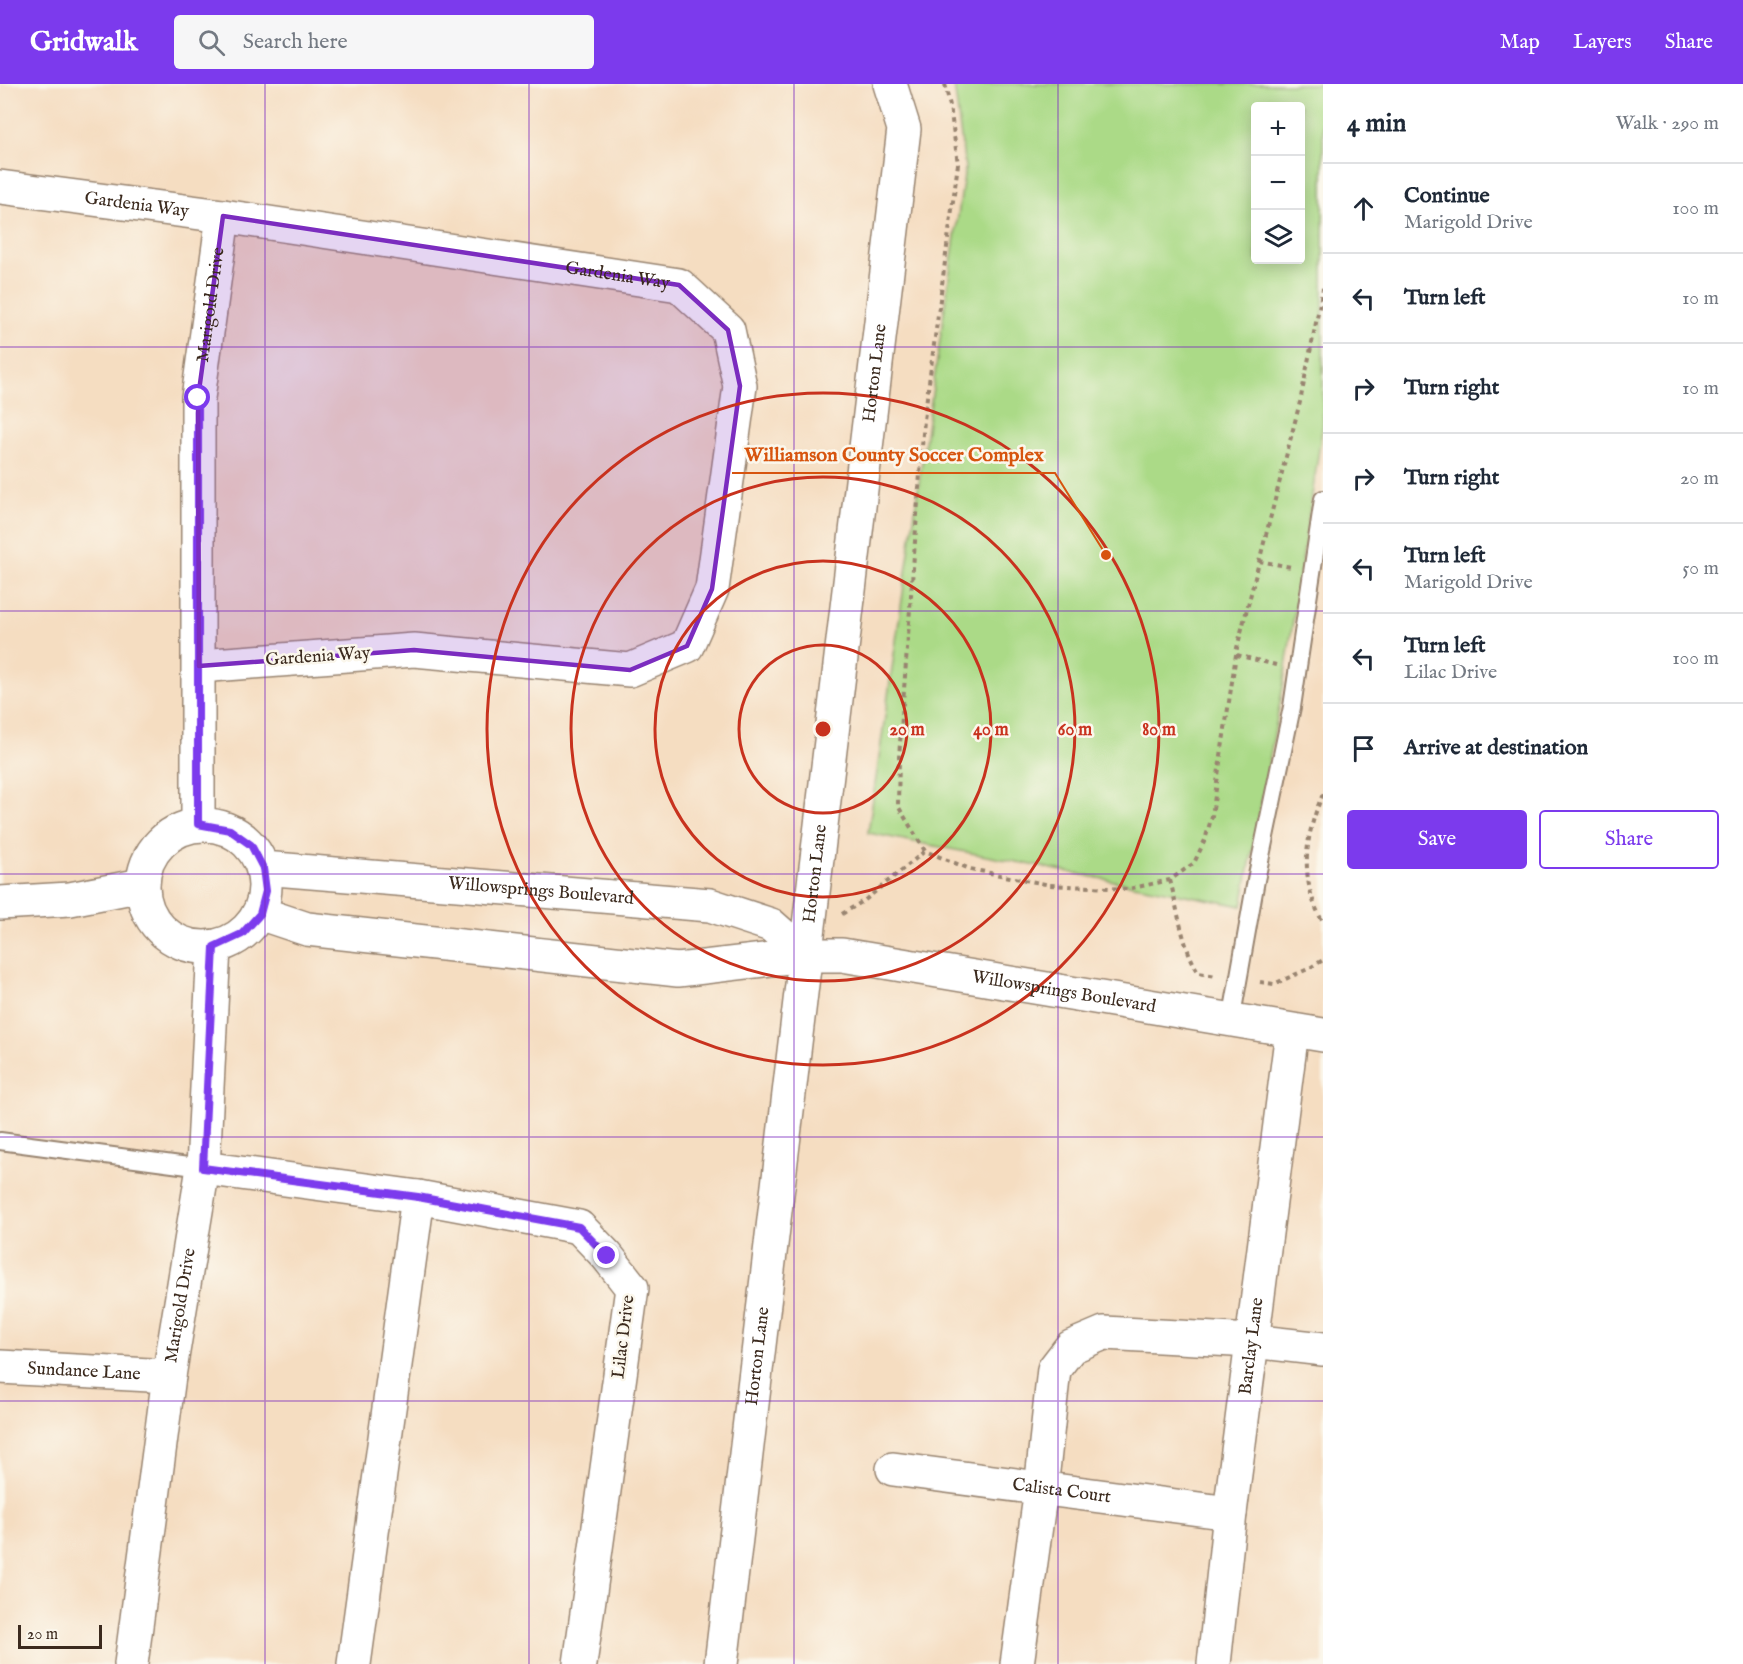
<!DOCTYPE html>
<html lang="en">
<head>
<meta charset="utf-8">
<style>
	body { margin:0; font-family:"IM FELL English",serif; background:#f6f6f7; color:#1f2937 }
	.controls { position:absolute; right:18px; top:18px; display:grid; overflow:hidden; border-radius:6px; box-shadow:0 3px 15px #0003 }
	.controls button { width:54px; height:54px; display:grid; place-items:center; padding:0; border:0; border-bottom:2px solid #e0e1e3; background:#fff; color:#1f2937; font:30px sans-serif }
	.scale { position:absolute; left:18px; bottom:15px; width:84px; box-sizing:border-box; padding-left:6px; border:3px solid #3b2a1e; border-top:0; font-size:16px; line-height:21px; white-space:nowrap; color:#3b2a1e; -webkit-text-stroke:4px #fbf7ec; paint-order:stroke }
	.stop { position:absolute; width:18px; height:18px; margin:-14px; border:4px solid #7c3aed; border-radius:50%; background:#fff }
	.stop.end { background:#7c3aed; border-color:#fff; box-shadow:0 2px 6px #0008 }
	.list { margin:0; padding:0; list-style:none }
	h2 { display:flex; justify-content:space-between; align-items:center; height:78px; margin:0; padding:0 24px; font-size:26px }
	h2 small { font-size:20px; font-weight:400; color:#747a83 }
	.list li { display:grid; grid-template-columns:39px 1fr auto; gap:18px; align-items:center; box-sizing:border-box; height:90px; padding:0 24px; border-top:2px solid #e0e1e3 }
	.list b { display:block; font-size:22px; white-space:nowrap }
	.list p { margin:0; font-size:20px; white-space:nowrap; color:#747a83 }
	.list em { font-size:20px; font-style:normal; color:#747a83 }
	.actions { display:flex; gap:12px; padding:18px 24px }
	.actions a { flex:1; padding:14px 0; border:2px solid #7c3aed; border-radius:6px; text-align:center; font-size:21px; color:#7c3aed }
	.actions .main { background:#7c3aed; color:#fff }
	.icon { flex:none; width:33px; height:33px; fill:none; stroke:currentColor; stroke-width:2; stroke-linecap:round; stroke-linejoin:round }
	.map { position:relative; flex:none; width:1323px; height:1580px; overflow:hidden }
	header { display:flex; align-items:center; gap:36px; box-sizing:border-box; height:84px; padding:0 30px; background:#7c3aed; color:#fff }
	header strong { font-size:28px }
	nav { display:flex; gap:33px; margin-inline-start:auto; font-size:21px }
	.search { width:420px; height:54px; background:#f6f6f7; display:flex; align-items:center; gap:15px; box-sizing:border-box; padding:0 21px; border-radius:6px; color:#747a83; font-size:22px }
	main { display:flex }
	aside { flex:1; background:#fff }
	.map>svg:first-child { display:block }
	.green { fill:#abda87; stroke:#738252; stroke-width:1.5; fill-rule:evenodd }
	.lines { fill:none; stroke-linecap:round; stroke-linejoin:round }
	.service-casing { stroke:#988470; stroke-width:20 }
	.minor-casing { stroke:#988470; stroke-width:36 }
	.tertiary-casing { stroke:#988470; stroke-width:36 }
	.path { stroke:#988470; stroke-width:4; stroke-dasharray:4.5 4.5; stroke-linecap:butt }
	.service { stroke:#fff; stroke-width:16 }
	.minor { stroke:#fff; stroke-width:33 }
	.tertiary { stroke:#fff; stroke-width:33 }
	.route { stroke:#7c3aed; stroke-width:8 }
	.marked { fill:#7b2cbf; fill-opacity:0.2; stroke:#7b2cbf; stroke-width:4.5; stroke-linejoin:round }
	.grid { fill:none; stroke:#7b2cbf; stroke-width:1.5; stroke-opacity:0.55 }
	.ring { fill:none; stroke:#c8321e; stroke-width:3 }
	.labels { text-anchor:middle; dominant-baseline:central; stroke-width:5; stroke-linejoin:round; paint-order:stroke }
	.street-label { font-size:18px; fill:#3b2a1e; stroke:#fbf7ec }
	.centre { fill:#c8321e; stroke:#fbf7ec; stroke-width:3 }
	.ring-label { font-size:18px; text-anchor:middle; font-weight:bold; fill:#c8321e; stroke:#fbf7ec; stroke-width:5; stroke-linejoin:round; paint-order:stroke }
	.leader { fill:none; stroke:#d7540e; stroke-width:2 }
	.callout-dot { fill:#d7540e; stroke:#fbf7ec; stroke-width:2 }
	.callout-label { font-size:20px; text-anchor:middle; font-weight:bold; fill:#d7540e; stroke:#fbf7ec; stroke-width:5; stroke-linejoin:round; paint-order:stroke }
</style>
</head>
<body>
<header>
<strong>Gridwalk</strong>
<div class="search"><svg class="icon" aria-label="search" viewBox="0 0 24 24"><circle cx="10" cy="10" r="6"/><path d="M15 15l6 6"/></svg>Search here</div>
<nav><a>Map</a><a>Layers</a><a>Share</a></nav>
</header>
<main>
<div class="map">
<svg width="1323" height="1580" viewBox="0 0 1323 1580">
	<rect width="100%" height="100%" fill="#fbf7ec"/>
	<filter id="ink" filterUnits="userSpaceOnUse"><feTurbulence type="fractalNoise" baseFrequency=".0167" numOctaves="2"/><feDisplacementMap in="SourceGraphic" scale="12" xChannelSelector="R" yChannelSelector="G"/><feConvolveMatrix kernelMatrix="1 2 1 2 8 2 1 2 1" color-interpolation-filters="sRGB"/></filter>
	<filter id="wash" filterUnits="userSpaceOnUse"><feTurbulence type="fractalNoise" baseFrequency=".008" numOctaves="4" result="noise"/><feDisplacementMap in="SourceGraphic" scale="24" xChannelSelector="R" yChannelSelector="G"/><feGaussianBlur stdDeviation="1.35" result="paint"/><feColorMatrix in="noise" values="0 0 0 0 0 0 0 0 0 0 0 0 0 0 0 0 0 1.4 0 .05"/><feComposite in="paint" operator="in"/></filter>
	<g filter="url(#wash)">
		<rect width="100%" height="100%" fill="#f5ddc1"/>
		<path class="green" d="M954,0h369v339l-40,264 -41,219 -374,-73 97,-665zM1300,22v154h-44v-154z"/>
	</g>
	<g filter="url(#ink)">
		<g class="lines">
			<defs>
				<g id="service">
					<polyline points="1231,937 1256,796 1292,623 1323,415"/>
					<polyline points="0,1057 203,1084"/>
				</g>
				<g id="minor">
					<path id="s1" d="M0,103l223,29 456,69 49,45 12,56 -28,203 -25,57 -57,24 -216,-20 -215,16"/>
					<path id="s2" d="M198,740v-426l25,-182"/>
					<circle cx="204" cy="802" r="61"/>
					<path id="s3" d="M263,784l447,37 61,20 34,30"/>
					<polyline points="0,819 70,815 142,801"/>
					<polyline points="259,829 307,845 678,886 805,871"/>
					<polyline points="203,1084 418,1113 579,1143 607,1172 632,1204 580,1580"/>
					<path id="s4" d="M0,1283l169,9"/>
					<path id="s5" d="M893,1385l337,44"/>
					<path id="s6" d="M131,1580l38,-288 34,-208 11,-221"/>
					<polyline points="354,1580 418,1113"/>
					<polyline points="1017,1580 1041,1405 1054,1285 1071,1263 1104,1249 1252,1257 1323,1265"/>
					<path id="s7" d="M1214,1580l16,-151 62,-482"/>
				</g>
				<g id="tertiary">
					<path id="s8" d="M805,871h37l481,80"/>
					<path id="s9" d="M721,1580l183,-1535 -14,-45"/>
				</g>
			</defs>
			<use href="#service" class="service-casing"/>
			<use href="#minor" class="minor-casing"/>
			<use href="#tertiary" class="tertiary-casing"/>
			<g class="path">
				<polyline points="945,0 950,22 958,80 924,336 899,673 898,722 925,767 970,785 1050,801 1128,805 1170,796 1194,779 1205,756 1212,732 1237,564 1300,318 1323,204"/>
				<polyline points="1259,477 1291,483"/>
				<polyline points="1237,571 1276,581"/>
				<path d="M1323,710c-19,43 -24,87 0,128"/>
				<path d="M1170,796c8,30 12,67 29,93l18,3"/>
				<polyline points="842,830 865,816 925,767"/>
				<polyline points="1260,898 1274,900 1308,885 1323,876"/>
			</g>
			<use href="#service" class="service"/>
			<use href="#minor" class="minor"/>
			<use href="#tertiary" class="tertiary"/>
		</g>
	</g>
	<g class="lines" filter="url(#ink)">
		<polyline class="route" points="198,314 198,740 230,746 251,761 263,784 266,807 260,830 242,850 214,863 203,1084 418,1113 579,1143 607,1172"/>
	</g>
	<path class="marked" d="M223,132l456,69 49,45 12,56 -28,203 -25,57 -57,24 -216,-20 -215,16 -1,-268z"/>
	<path class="grid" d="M265,0v1580M529,0v1580M794,0v1580M1058,0v1580M0,263h1323M0,527h1323M0,790h1323M0,1053h1323M0,1317h1323"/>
	<g class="ring">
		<circle cx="823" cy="645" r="84"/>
		<circle cx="823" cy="645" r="168"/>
		<circle cx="823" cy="645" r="252"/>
		<circle cx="823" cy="645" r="336"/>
	</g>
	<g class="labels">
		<g class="street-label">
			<text stroke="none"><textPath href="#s1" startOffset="138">Gardenia Way</textPath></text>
			<text stroke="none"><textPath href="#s1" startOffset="624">Gardenia Way</textPath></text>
			<text stroke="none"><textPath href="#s2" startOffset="520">Marigold Drive</textPath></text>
			<text stroke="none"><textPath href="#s9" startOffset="1300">Horton Lane</textPath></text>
			<text transform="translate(318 573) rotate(-4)">Gardenia Way</text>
			<text stroke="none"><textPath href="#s9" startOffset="796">Horton Lane</textPath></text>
			<text stroke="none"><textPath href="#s3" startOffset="279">Willowsprings Boulevard</textPath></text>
			<text stroke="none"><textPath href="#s8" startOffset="262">Willowsprings Boulevard</textPath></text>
			<text stroke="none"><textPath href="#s6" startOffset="362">Marigold Drive</textPath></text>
			<text transform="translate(624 1253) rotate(-83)">Lilac Drive</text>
			<text stroke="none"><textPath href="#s7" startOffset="320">Barclay Lane</textPath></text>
			<text stroke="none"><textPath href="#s9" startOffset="310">Horton Lane</textPath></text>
			<text stroke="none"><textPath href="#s4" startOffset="84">Sundance Lane</textPath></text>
			<text stroke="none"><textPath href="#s5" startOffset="170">Calista Court</textPath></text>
		</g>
	</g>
	<circle cx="823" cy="645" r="9" class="centre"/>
	<g class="ring-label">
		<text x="907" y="651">20 m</text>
		<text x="991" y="651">40 m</text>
		<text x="1075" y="651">60 m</text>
		<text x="1159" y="651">80 m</text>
	</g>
	<path class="leader" d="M1106 471L1055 389H732"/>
	<circle class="callout-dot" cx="1106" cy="471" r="6"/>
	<g class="callout-label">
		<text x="894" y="377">Williamson County Soccer Complex</text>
	</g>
</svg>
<div class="controls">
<button>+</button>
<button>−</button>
<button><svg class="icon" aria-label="layers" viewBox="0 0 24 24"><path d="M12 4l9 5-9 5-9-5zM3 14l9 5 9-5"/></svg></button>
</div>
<div class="scale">20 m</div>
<div class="stop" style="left:198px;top:314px"></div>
<div class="stop end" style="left:607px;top:1172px"></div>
</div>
<aside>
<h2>4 min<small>Walk · 290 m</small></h2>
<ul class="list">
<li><svg class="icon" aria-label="ahead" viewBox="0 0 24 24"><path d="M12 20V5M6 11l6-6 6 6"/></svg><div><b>Continue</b><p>Marigold Drive</p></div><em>100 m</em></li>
<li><svg class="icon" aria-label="left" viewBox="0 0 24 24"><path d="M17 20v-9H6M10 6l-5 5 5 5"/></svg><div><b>Turn left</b></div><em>10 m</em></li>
<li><svg class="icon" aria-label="right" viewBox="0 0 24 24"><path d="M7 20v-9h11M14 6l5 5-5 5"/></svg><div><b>Turn right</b></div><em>10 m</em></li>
<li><svg class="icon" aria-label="right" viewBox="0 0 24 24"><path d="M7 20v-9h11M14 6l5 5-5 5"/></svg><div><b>Turn right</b></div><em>20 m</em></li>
<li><svg class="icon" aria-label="left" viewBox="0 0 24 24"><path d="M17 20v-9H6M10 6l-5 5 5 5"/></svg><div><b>Turn left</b><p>Marigold Drive</p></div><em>50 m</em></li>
<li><svg class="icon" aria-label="left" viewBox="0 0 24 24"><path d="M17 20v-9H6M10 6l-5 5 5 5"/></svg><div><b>Turn left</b><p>Lilac Drive</p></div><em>100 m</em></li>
<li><svg class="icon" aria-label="arrive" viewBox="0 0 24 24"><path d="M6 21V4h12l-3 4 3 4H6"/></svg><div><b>Arrive at destination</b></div></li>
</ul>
<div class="actions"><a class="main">Save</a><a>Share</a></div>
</aside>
</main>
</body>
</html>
